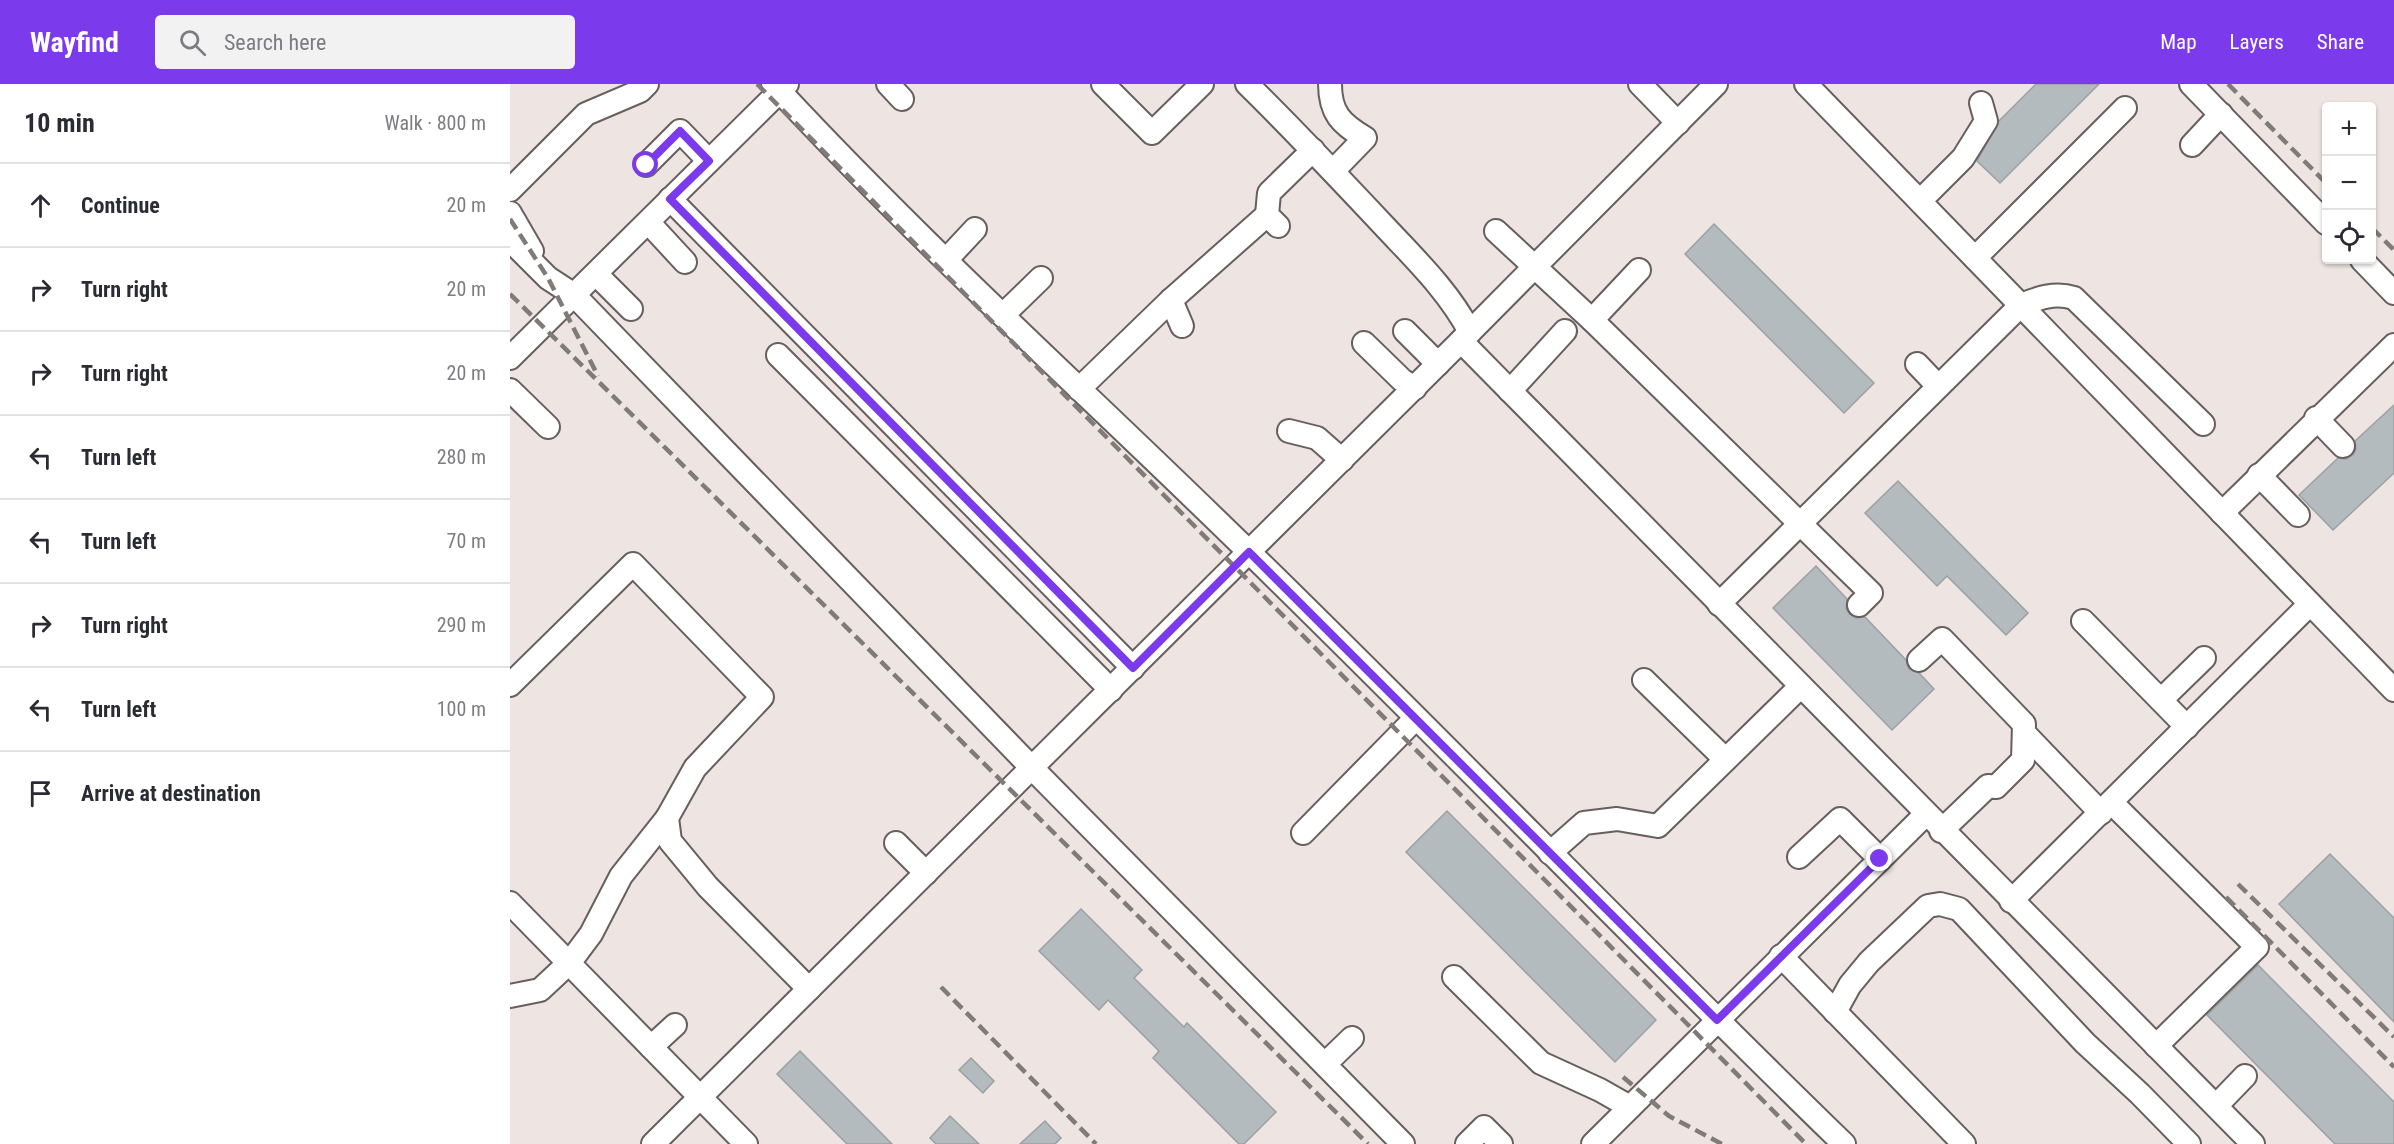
<!DOCTYPE html>
<html lang="en">
<head>
<meta charset="utf-8">
<style>
	body { margin:0; font-family:"Roboto Condensed",sans-serif; background:#f2f2f3; color:#2b2b33 }
	.controls { position:absolute; right:18px; top:18px; display:grid; overflow:hidden; border-radius:6px; box-shadow:0 2px 4px #0004 }
	.controls button { width:54px; height:54px; display:grid; place-items:center; padding:0; border:0; border-bottom:2px solid #e1e1e2; background:#fff; color:#2b2b33; font:30px sans-serif }
	.stop { position:absolute; width:18px; height:18px; margin:-14px; border:4px solid #7c3aed; border-radius:50%; background:#fff }
	.stop.end { background:#7c3aed; border-color:#fff; box-shadow:0 2px 6px #0008 }
	.list { margin:0; padding:0; list-style:none }
	h2 { display:flex; justify-content:space-between; align-items:center; height:78px; margin:0; padding:0 24px; font-size:26px }
	h2 small { font-size:20px; font-weight:400; color:#7c7c81 }
	.list li { display:grid; grid-template-columns:39px 1fr auto; gap:18px; align-items:center; box-sizing:border-box; height:84px; padding:0 24px; border-top:2px solid #e1e1e2 }
	.list b { display:block; font-size:22px; white-space:nowrap }
	.list em { font-size:20px; font-style:normal; color:#7c7c81 }
	.icon { flex:none; width:33px; height:33px; fill:none; stroke:currentColor; stroke-width:2; stroke-linecap:round; stroke-linejoin:round }
	.map { position:relative; flex:none; width:1884px; height:1060px; overflow:hidden }
	header { display:flex; align-items:center; gap:36px; box-sizing:border-box; height:84px; padding:0 30px; background:#7c3aed; color:#fff }
	header strong { font-size:28px }
	nav { display:flex; gap:33px; margin-inline-start:auto; font-size:21px }
	.search { width:420px; height:54px; background:#f2f2f3; display:flex; align-items:center; gap:15px; box-sizing:border-box; padding:0 21px; border-radius:6px; color:#7c7c81; font-size:22px }
	main { display:flex }
	aside { flex:1; background:#fff }
	.map>svg:first-child { display:block }
	.building { fill:#b4bbbf; stroke:#9aa1a5; stroke-width:1.5 }
	.lines { fill:none; stroke-linecap:round; stroke-linejoin:round }
	.minor-casing { stroke:#665f5d; stroke-width:26 }
	.minor { stroke:#fff; stroke-width:22 }
	.rail { stroke:#807a78; stroke-width:4.5; stroke-dasharray:12 6; stroke-linecap:butt }
	.route { stroke:#7c3aed; stroke-width:8 }
</style>
</head>
<body>
<header>
<strong>Wayfind</strong>
<div class="search"><svg class="icon" aria-label="search" viewBox="0 0 24 24"><circle cx="10" cy="10" r="6"/><path d="M15 15l6 6"/></svg>Search here</div>
<nav><a>Map</a><a>Layers</a><a>Share</a></nav>
</header>
<main>
<aside>
<h2>10 min<small>Walk · 800 m</small></h2>
<ul class="list">
<li><svg class="icon" aria-label="ahead" viewBox="0 0 24 24"><path d="M12 20V5M6 11l6-6 6 6"/></svg><div><b>Continue</b></div><em>20 m</em></li>
<li><svg class="icon" aria-label="right" viewBox="0 0 24 24"><path d="M7 20v-9h11M14 6l5 5-5 5"/></svg><div><b>Turn right</b></div><em>20 m</em></li>
<li><svg class="icon" aria-label="right" viewBox="0 0 24 24"><path d="M7 20v-9h11M14 6l5 5-5 5"/></svg><div><b>Turn right</b></div><em>20 m</em></li>
<li><svg class="icon" aria-label="left" viewBox="0 0 24 24"><path d="M17 20v-9H6M10 6l-5 5 5 5"/></svg><div><b>Turn left</b></div><em>280 m</em></li>
<li><svg class="icon" aria-label="left" viewBox="0 0 24 24"><path d="M17 20v-9H6M10 6l-5 5 5 5"/></svg><div><b>Turn left</b></div><em>70 m</em></li>
<li><svg class="icon" aria-label="right" viewBox="0 0 24 24"><path d="M7 20v-9h11M14 6l5 5-5 5"/></svg><div><b>Turn right</b></div><em>290 m</em></li>
<li><svg class="icon" aria-label="left" viewBox="0 0 24 24"><path d="M17 20v-9H6M10 6l-5 5 5 5"/></svg><div><b>Turn left</b></div><em>100 m</em></li>
<li><svg class="icon" aria-label="arrive" viewBox="0 0 24 24"><path d="M6 21V4h12l-3 4 3 4H6"/></svg><div><b>Arrive at destination</b></div></li>
</ul>
</aside>
<div class="map">
<svg width="1884" height="1060" viewBox="0 0 1884 1060">
	<rect width="100%" height="100%" fill="#eee5e2"/>
	<g class="building">
		<polygon points="1526,0 1589,0 1490,99 1467,77 1489,37"/>
		<polygon points="1204,140 1364,299 1334,329 1175,170"/>
		<polygon points="1884,321 1884,389 1823,446 1789,411 1828,374 1836,375 1843,371 1846,365 1845,357"/>
		<polygon points="1388,397 1518,529 1496,551 1437,492 1427,502 1355,429"/>
		<polygon points="1306,482 1337,515 1336,524 1339,530 1346,534 1355,533 1396,576 1399,585 1409,589 1424,605 1382,646 1263,524"/>
		<polygon points="937,727 1146,936 1105,978 896,768"/>
		<polygon points="1820,770 1884,834 1884,938 1769,820"/>
		<polygon points="571,825 632,886 624,894 674,943 677,939 766,1028 734,1060 729,1060 643,974 649,967 598,916 589,926 529,867"/>
		<polygon points="1748,881 1884,1018 1884,1060 1825,1060 1697,931"/>
		<polygon points="290,967 382,1060 337,1060 267,990"/>
		<polygon points="461,974 484,997 473,1009 449,986"/>
		<polygon points="440,1032 469,1060 426,1060 420,1054"/>
		<polygon points="535,1037 551,1054 545,1060 510,1060"/>
	</g>
	<g class="lines">
		<defs>
			<g id="minor">
				<path d="M263,0c151,163 317,312 475,467 201,196 395,398 596,593"/>
				<polyline points="378,0 392,15"/>
				<polyline points="593,0 642,49 692,0"/>
				<path d="M737,0c48,47 94,96 140,145 30,32 62,63 83,103"/>
				<path d="M820,0c0,29 11,40 35,54l-32,33"/>
				<polyline points="1130,0 1168,39"/>
				<polyline points="1296,0 1884,606"/>
				<polyline points="1681,0 1816,139"/>
				<polyline points="1682,61 1711,30"/>
				<polyline points="136,81 170,47 199,77"/>
				<polyline points="0,106 76,30 130,7 137,0"/>
				<polyline points="160,115 623,584"/>
				<polyline points="1410,117 1453,74 1476,37 1471,19"/>
				<polyline points="0,129 22,167"/>
				<polyline points="138,138 175,178"/>
				<polyline points="768,142 757,131 759,109 803,66"/>
				<polyline points="986,147 1082,236 1361,509 1349,521"/>
				<polyline points="0,156 38,194 64,211 522,684 893,1060"/>
				<polyline points="1465,174 1615,24"/>
				<polyline points="437,175 465,145"/>
				<polyline points="1852,176 1884,209"/>
				<polyline points="86,190 121,225"/>
				<polyline points="661,216 672,242"/>
				<polyline points="493,231 531,194"/>
				<polyline points="1082,236 1129,186"/>
				<polyline points="895,247 928,280"/>
				<polyline points="951,257 1743,1060"/>
				<polyline points="854,259 892,296 905,304"/>
				<polyline points="268,271 601,606"/>
				<polyline points="0,274 277,0"/>
				<polyline points="1407,280 1428,302"/>
				<polyline points="569,305 661,216 757,131"/>
				<polyline points="0,306 38,343"/>
				<polyline points="1000,307 1055,247"/>
				<polyline points="1806,334 1833,362"/>
				<polyline points="779,347 807,354 832,376"/>
				<polyline points="1749,391 1788,431"/>
				<polyline points="1712,429 1884,261"/>
				<path d="M1209,520l302,-299c17,-7 34,-13 53,-7l129,126"/>
				<polyline points="1573,537 1677,643"/>
				<polyline points="1409,576 1432,555 1514,640 1513,676 1486,703 1478,702 1431,747"/>
				<polyline points="1134,596 1215,675"/>
				<polyline points="0,601 123,480 252,613 185,684 157,734 160,757 198,803 299,905"/>
				<polyline points="1651,616 1694,574"/>
				<polyline points="1515,650 1591,729"/>
				<polyline points="1601,718 1747,863 1646,962"/>
				<polyline points="793,749 905,635"/>
				<polyline points="386,759 416,789"/>
				<polyline points="1040,769 1074,739 1107,735 1148,742 1291,602"/>
				<polyline points="1289,773 1330,735 1370,775"/>
				<polyline points="1501,817 1800,520"/>
				<polyline points="0,819 236,1060"/>
				<polyline points="1271,872 1454,1060"/>
				<polyline points="944,893 1031,979 1090,1006 1120,1023"/>
				<polyline points="0,912 30,906 60,878 81,850 111,792 157,734"/>
				<polyline points="1325,928 1340,901 1359,878 1418,822 1430,820 1449,825 1575,959 1630,1010 1679,1060"/>
				<polyline points="141,963 165,941"/>
				<polyline points="815,980 842,954"/>
				<polyline points="1706,1022 1735,992"/>
				<polyline points="143,1060 951,257 1206,0"/>
				<polyline points="957,1060 974,1043 991,1060"/>
				<polyline points="1083,1060 1415,731"/>
			</g>
		</defs>
		<use href="#minor" class="minor-casing"/>
		<use href="#minor" class="minor"/>
		<g class="rail">
			<polyline points="247,0 1296,1060"/>
			<polyline points="1718,0 1816,99"/>
			<polyline points="0,135 38,194 88,292"/>
			<polyline points="1862,144 1884,166"/>
			<polyline points="0,210 858,1060"/>
			<polyline points="1728,800 1884,953"/>
			<polyline points="1716,813 1884,983"/>
			<polyline points="431,903 586,1060"/>
			<polyline points="1113,993 1159,1032 1212,1060"/>
		</g>
	</g>
	<g class="lines">
		<polyline class="route" points="136,81 170,47 199,77 160,115 623,584 739,468 1207,936 1370,775"/>
	</g>
</svg>
<div class="controls">
<button>+</button>
<button>−</button>
<button><svg class="icon" aria-label="locate" viewBox="0 0 24 24"><circle cx="12" cy="12" r="6"/><path d="M12 2v4M12 18v4M2 12h4M18 12h4"/></svg></button>
</div>
<div class="stop" style="left:136px;top:81px"></div>
<div class="stop end" style="left:1370px;top:775px"></div>
</div>
</main>
</body>
</html>
